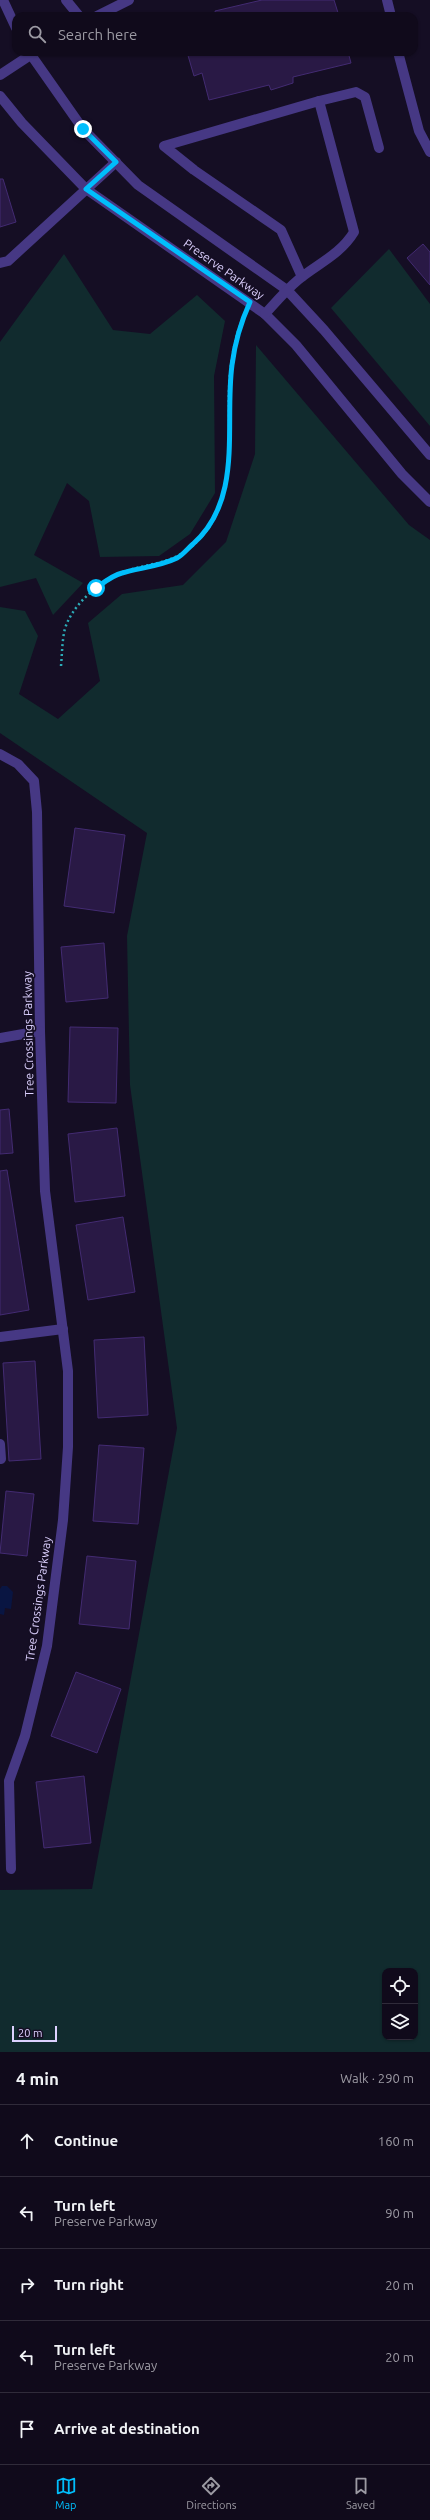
<!DOCTYPE html>
<html lang="en">
<head>
<meta charset="utf-8">
<style>
	body { margin:0; font-family:Ubuntu,sans-serif; background:#191324; color:#f1f3f6 }
	.controls { position:absolute; right:12px; bottom:12px; display:grid; overflow:hidden; border-radius:8px; box-shadow:0 1px 3px #0004 }
	.controls button { width:36px; height:36px; display:grid; place-items:center; padding:0; border:0; border-bottom:1px solid #302b3a; background:#100a1b; color:#f1f3f6; font:20px sans-serif }
	.scale { position:absolute; left:12px; bottom:10px; width:45px; box-sizing:border-box; padding-left:4px; border:2px solid #ddd1ff; border-top:0; font-size:11px; line-height:14px; white-space:nowrap; color:#ddd1ff; -webkit-text-stroke:3px #150e24; paint-order:stroke }
	.stop { position:absolute; width:12px; height:12px; margin:-9px; border:3px solid #00befc; border-radius:50%; background:#fff }
	.stop.end { background:#00befc; border-color:#fff; box-shadow:0 1px 4px #0008 }
	.list { margin:0; padding:0; list-style:none }
	h2 { display:flex; justify-content:space-between; align-items:center; height:52px; margin:0; padding:0 16px; font-size:17px }
	h2 small { font-size:13px; font-weight:400; color:#9c9aa3 }
	.list li { display:grid; grid-template-columns:26px 1fr auto; gap:12px; align-items:center; box-sizing:border-box; height:72px; padding:0 16px; border-top:1px solid #302b3a }
	.list b { display:block; font-size:15px; white-space:nowrap }
	.list p { margin:0; font-size:13px; white-space:nowrap; color:#9c9aa3 }
	.list em { font-size:13px; font-style:normal; color:#9c9aa3 }
	.icon { flex:none; width:22px; height:22px; fill:none; stroke:currentColor; stroke-width:2; stroke-linecap:round; stroke-linejoin:round }
	.map { position:relative; flex:none; width:430px; height:2052px; overflow:hidden }
	.search { position:absolute; background:#100a1b; box-shadow:0 1px 3px #0004; left:12px; right:12px; top:12px; height:44px; display:flex; align-items:center; gap:10px; box-sizing:border-box; padding:0 14px; border-radius:12px; color:#9c9aa3; font-size:15px }
	.sheet { height:412px; background:#100a1b }
	nav { display:flex; justify-content:space-around; align-items:center; box-sizing:border-box; height:56px; border-top:1px solid #302b3a; background:#100a1b; font-size:11px; color:#9c9aa3 }
	nav a { display:grid; justify-items:center; gap:2px }
	nav .on { color:#00befc }
	.map>svg:first-child { display:block }
	.green { fill:#112b2e; fill-rule:evenodd }
	.water { fill:#091542 }
	.building { fill:#291945; stroke:#432b72 }
	.lines { fill:none; stroke-linecap:round; stroke-linejoin:round }
	.path { stroke:#2cacb8; stroke-width:2.5; stroke-dasharray:2 3; stroke-linecap:butt }
	.minor { stroke:#463884; stroke-width:10 }
	.route { stroke:#00befc; stroke-width:5 }
	.labels { text-anchor:middle; dominant-baseline:central; stroke-width:3.5; stroke-linejoin:round; paint-order:stroke }
	.street-label { font-size:12px; fill:#ddd1ff; stroke:#150e24 }
</style>
</head>
<body>
<div class="map">
<svg width="430" height="2052" viewBox="0 0 430 2052">
	<rect width="100%" height="100%" fill="#150e24"/>
	<g class="green">
		<polygon points="389,249 430,304 430,426 331,308"/>
		<polygon points="64,254 113,330 150,334 197,295 225,321 214,376 215,493 190,534 159,556 100,557 89,501 67,483 34,555 83,583 53,615 36,578 0,587 0,342"/>
		<path d="M256,345l153,180 21,15v1512h-430v-162l92,-1 85,-461 -47,-343 -3,-149 20,-103 -147,-100v-126l25,4 13,25 -19,58 39,25 42,-38 -12,-58 34,-29 61,-9 43,-43 29,-88zM385,1971h30v66h-30z"/>
	</g>
	<polygon class="water" points="2,1586 7,1586 13,1592 11,1609 5,1608 4,1615 0,1614 0,1589"/>
	<g class="building">
		<polygon points="262,0 334,0 339,16 216,16 215,11"/>
		<polygon points="187,52 348,52 351,63 293,77 293,83 271,90 269,85 209,100 202,73 194,76"/>
		<polygon points="0,179 3,179 16,222 0,227"/>
		<polygon points="423,244 430,252 430,285 407,258"/>
		<polygon points="75,828 125,835 114,913 64,906"/>
		<polygon points="104,943 108,998 66,1002 61,947"/>
		<polygon points="70,1027 118,1028 116,1103 68,1102"/>
		<polygon points="9,1109 13,1153 0,1154 0,1110"/>
		<polygon points="117,1128 125,1196 75,1202 68,1134"/>
		<polygon points="7,1170 29,1310 0,1315 0,1171"/>
		<polygon points="123,1217 135,1292 88,1300 76,1225"/>
		<polygon points="144,1337 148,1415 98,1418 94,1340"/>
		<polygon points="35,1361 41,1459 9,1461 3,1363"/>
		<polygon points="99,1445 144,1448 138,1524 93,1521"/>
		<polygon points="6,1491 34,1494 27,1556 0,1553"/>
		<polygon points="87,1556 136,1561 129,1629 79,1624"/>
		<polygon points="76,1672 121,1689 97,1753 51,1736"/>
		<polygon points="84,1776 91,1843 44,1848 36,1782"/>
	</g>
	<g class="lines">
		<path class="path" d="M61,666c1,-11 1,-22 3,-33 4,-24 34,-51 56,-60 33,-12 57,-7 83,-38 30,-35 26,-85 26,-127 -1,-31 3,-67 16,-95"/>
		<g class="minor">
			<polyline points="3,0 16,28"/>
			<polyline points="66,0 79,16"/>
			<polyline points="387,0 391,16"/>
			<polyline points="97,16 129,0"/>
			<polyline points="29,52 83,129 138,185 287,290 324,330 430,455"/>
			<polyline points="398,52 419,131 430,152"/>
			<polyline points="0,75 35,52"/>
			<polyline points="0,96 22,123 86,189 265,314 296,345 402,474 430,502"/>
			<polyline points="319,101 356,92 365,97 379,148"/>
			<polyline points="0,263 8,261 116,162"/>
			<path d="M265,314c11,-12 21,-24 33,-34 19,-16 42,-25 56,-48l-35,-131 -155,45 30,24 87,60 21,47"/>
			<polyline points="0,754 18,764 34,781 37,812 40,1031 45,1191 68,1371 68,1447 63,1520 47,1646 25,1736 9,1781 11,1869"/>
			<polyline points="0,1038 40,1031"/>
			<polyline points="0,1337 63,1329"/>
			<polyline points="0,1444 1,1459"/>
		</g>
	</g>
	<g class="lines">
		<path class="route" d="M83,129l33,33 -30,27 164,113c-10,22 -15,39 -18,63 -8,60 12,134 -39,179 -5,4 -10,11 -16,14 -16,8 -38,10 -55,15 -9,2 -19,10 -26,15"/>
	</g>
	<g class="labels">
		<g class="street-label">
			<text transform="translate(224 269) rotate(35)">Preserve Parkway</text>
			<text transform="translate(28 1034) rotate(-91)">Tree Crossings Parkway</text>
			<text transform="translate(38 1599) rotate(-82)">Tree Crossings Parkway</text>
		</g>
	</g>
</svg>
<div class="controls">
<button><svg class="icon" aria-label="locate" viewBox="0 0 24 24"><circle cx="12" cy="12" r="6"/><path d="M12 2v4M12 18v4M2 12h4M18 12h4"/></svg></button>
<button><svg class="icon" aria-label="layers" viewBox="0 0 24 24"><path d="M12 4l9 5-9 5-9-5zM3 14l9 5 9-5"/></svg></button>
</div>
<div class="scale">20 m</div>
<div class="stop" style="left:96px;top:588px"></div>
<div class="stop end" style="left:83px;top:129px"></div>
<div class="search"><svg class="icon" aria-label="search" viewBox="0 0 24 24"><circle cx="10" cy="10" r="6"/><path d="M15 15l6 6"/></svg>Search here</div>
</div>
<section class="sheet">
<h2>4 min<small>Walk · 290 m</small></h2>
<ul class="list">
<li><svg class="icon" aria-label="ahead" viewBox="0 0 24 24"><path d="M12 20V5M6 11l6-6 6 6"/></svg><div><b>Continue</b></div><em>160 m</em></li>
<li><svg class="icon" aria-label="left" viewBox="0 0 24 24"><path d="M17 20v-9H6M10 6l-5 5 5 5"/></svg><div><b>Turn left</b><p>Preserve Parkway</p></div><em>90 m</em></li>
<li><svg class="icon" aria-label="right" viewBox="0 0 24 24"><path d="M7 20v-9h11M14 6l5 5-5 5"/></svg><div><b>Turn right</b></div><em>20 m</em></li>
<li><svg class="icon" aria-label="left" viewBox="0 0 24 24"><path d="M17 20v-9H6M10 6l-5 5 5 5"/></svg><div><b>Turn left</b><p>Preserve Parkway</p></div><em>20 m</em></li>
<li><svg class="icon" aria-label="arrive" viewBox="0 0 24 24"><path d="M6 21V4h12l-3 4 3 4H6"/></svg><div><b>Arrive at destination</b></div></li>
</ul>
</section>
<nav>
<a class="on"><svg class="icon" aria-label="map" viewBox="0 0 24 24"><path d="M3 6l6-2 6 2 6-2v14l-6 2-6-2-6 2zM9 4v14M15 6v14"/></svg>Map</a>
<a><svg class="icon" aria-label="directions" viewBox="0 0 24 24"><path d="M12 3l9 9-9 9-9-9zM9 14v-3h6M13 9l2 2-2 2"/></svg>Directions</a>
<a><svg class="icon" aria-label="saved" viewBox="0 0 24 24"><path d="M7 4h10v16l-5-4-5 4z"/></svg>Saved</a>
</nav>
</body>
</html>
